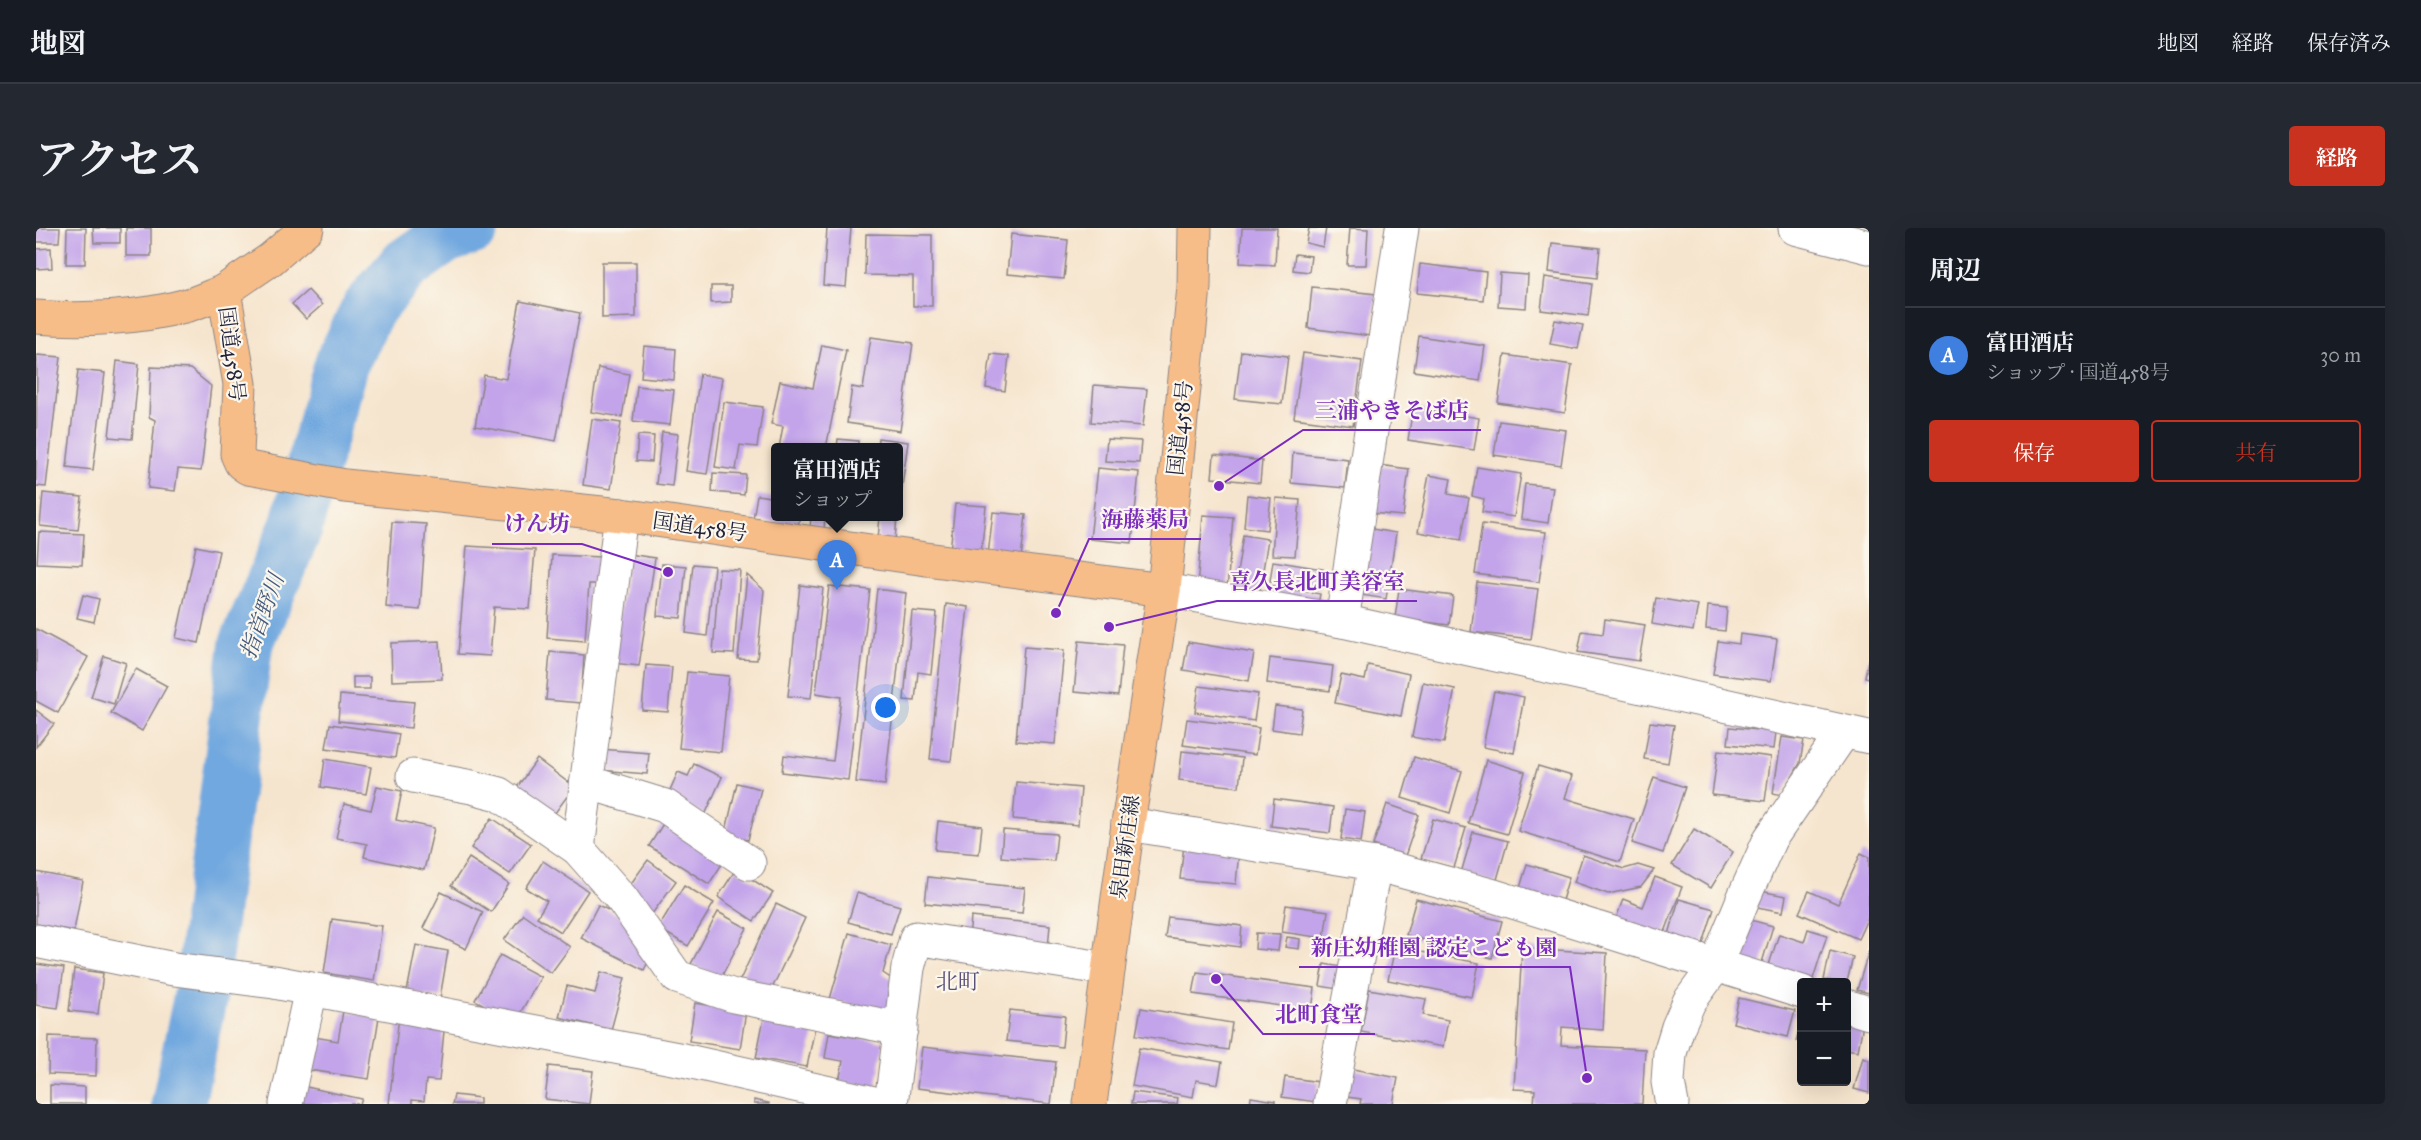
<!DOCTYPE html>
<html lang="ja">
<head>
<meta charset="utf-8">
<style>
	body { margin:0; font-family:"IM FELL Great Primer","Noto Serif JP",serif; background:#242831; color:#f1f3f6 }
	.controls { position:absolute; right:18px; bottom:18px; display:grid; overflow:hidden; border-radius:6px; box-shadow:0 6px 24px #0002 }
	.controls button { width:54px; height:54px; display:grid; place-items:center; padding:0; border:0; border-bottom:2px solid #363941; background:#171b24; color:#f1f3f6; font:30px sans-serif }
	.you { position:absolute; left:850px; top:480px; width:21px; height:21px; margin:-15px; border:4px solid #fff; border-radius:50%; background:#1a73e8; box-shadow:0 0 0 9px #1a73e833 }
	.badge { display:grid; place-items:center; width:39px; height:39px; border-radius:50%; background:#c8321e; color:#fff; font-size:20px; font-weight:700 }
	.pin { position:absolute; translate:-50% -50px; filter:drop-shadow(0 2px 3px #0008) }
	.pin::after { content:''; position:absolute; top:32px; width:21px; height:18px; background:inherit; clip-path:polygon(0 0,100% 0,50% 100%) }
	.popup { position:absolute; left:735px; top:215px; width:132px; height:78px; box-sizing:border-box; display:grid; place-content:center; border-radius:6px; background:#171b24; filter:drop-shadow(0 2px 4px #0005); font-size:20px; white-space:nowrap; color:#9ea1a6 }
	.popup b { font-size:22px; color:#f1f3f6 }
	.popup::after { content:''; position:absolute; left:50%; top:100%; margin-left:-12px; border:12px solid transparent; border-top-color:#171b24 }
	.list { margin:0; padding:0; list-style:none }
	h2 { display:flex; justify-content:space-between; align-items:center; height:78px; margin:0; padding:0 24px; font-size:26px }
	h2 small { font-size:20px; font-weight:400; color:#9ea1a6 }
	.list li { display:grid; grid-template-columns:39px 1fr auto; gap:18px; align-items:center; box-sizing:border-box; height:96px; padding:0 24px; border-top:2px solid #363941 }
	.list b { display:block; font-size:22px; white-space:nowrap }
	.list p { margin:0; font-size:20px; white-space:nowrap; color:#9ea1a6 }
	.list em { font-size:20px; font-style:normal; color:#9ea1a6 }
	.actions { display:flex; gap:12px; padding:18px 24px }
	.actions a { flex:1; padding:14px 0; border:2px solid #c8321e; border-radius:6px; text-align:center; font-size:21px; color:#c8321e }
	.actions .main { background:#c8321e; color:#fff }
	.map { position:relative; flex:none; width:1833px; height:876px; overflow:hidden; border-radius:6px }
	header { display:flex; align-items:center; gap:36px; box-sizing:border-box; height:84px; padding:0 30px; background:#171b24; border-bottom:2px solid #363941 }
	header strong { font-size:28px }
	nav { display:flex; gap:33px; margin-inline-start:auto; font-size:21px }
	.intro { display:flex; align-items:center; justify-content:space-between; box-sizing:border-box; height:144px; padding:0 36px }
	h1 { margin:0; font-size:42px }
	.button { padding:15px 27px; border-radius:6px; background:#c8321e; color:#fff; font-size:21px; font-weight:700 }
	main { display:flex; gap:36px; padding:0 36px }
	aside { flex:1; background:#171b24; border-radius:6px; box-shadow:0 6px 24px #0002 }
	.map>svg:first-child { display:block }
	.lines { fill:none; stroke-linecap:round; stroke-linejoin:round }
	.river { stroke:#71a8df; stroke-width:54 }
	.building { fill:#c3a4ea }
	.minor-casing { stroke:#8c8484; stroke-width:35 }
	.major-casing { stroke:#8c8484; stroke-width:35 }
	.highway-casing { stroke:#8c8484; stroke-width:35 }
	.minor { stroke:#fff; stroke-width:33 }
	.major { stroke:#f7bd88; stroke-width:33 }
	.highway { stroke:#f7bd88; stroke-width:33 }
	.labels { text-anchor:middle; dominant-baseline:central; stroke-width:4.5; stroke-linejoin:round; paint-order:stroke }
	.street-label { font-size:21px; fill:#22223b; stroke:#fbf7ec }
	.water-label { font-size:22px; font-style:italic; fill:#42587d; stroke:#fbf7ec }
	.neighbourhood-label { font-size:22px; fill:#5a5078; stroke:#fbf7ec }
	.leader { fill:none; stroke:#7b2cbf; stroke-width:2 }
	.callout-dot { fill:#7b2cbf; stroke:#fbf7ec; stroke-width:2 }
	.callout-label { font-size:22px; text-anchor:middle; font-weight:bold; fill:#7b2cbf; stroke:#fbf7ec; stroke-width:4.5; stroke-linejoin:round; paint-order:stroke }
</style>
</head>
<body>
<header>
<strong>地図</strong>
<nav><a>地図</a><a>経路</a><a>保存済み</a></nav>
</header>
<div class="intro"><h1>アクセス</h1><a class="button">経路</a></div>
<main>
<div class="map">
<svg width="1833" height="876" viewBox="0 0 1833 876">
	<rect width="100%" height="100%" fill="#fbf7ec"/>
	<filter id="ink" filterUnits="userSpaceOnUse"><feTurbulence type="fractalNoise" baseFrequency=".0167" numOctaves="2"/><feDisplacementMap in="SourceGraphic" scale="12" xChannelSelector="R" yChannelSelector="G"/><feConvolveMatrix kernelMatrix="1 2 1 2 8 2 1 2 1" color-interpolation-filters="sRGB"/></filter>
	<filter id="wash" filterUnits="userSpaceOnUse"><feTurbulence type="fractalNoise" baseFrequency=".008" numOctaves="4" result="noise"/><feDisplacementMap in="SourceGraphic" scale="24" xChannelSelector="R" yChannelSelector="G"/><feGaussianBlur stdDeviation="1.35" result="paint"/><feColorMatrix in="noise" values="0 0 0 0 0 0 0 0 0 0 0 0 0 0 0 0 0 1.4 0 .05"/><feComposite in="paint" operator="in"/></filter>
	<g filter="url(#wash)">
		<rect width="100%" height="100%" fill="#f6e5ce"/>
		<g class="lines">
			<polyline class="river" points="142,876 164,770 210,417 260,299 305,136 332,81 369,37 409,9 436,0"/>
		</g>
		<g id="blocks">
			<g class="building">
				<polygon points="0,0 24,0 23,14 0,14"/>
				<polygon points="31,0 50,0 49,36 30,36"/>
				<polygon points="57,0 84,0 84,15 58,15"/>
				<rect x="90" y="0" width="25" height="28"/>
				<polygon points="791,0 815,0 810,59 787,57"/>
				<polygon points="1206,0 1241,0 1239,37 1204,35"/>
				<polygon points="1273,0 1290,0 1287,19 1270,15"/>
				<polygon points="1314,0 1332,1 1330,37 1311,37"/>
				<polygon points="830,6 896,7 896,78 877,78 877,48 829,47"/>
				<polygon points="975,6 1032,12 1028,51 971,46"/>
				<polygon points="1516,15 1564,20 1561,50 1513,44"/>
				<polygon points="15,20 16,40 0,41 0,21"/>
				<polygon points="1259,26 1275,28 1273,44 1257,42"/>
				<polygon points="566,34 600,34 600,89 566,90"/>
				<polygon points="1384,36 1450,44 1447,72 1381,65"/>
				<polygon points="1464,45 1492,47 1490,80 1462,78"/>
				<polygon points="1509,49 1556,56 1552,88 1505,82"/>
				<polygon points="675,58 695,58 695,74 675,75"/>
				<polygon points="1276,59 1340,66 1335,108 1272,100"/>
				<polygon points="272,62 286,77 270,91 256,76"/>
				<polygon points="484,73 544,85 520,213 439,198 448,147 470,151"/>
				<polygon points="1519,92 1547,97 1542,121 1514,116"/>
				<polygon points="1383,108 1449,118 1444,153 1378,143"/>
				<polygon points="835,109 877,115 864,203 811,195 816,159 827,161"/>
				<polygon points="786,117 810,122 790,220 743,220 747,198 735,196 744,153 777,160"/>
				<polygon points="608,118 640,121 638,152 605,149"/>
				<polygon points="1205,123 1252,128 1246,176 1199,171"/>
				<polygon points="1267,125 1326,133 1317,198 1258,190"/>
				<polygon points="955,126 973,128 969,163 950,160"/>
				<polygon points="1,127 25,129 10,259 0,258"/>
				<polygon points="1469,127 1536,137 1529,185 1462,175"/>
				<polygon points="81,133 103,136 96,211 73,209"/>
				<polygon points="115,139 154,141 175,158 165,243 142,241 139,263 112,260 119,192 113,189"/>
				<polygon points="562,140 593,146 586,189 555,184"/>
				<polygon points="42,142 69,145 57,242 31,239"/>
				<polygon points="664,146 686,150 671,246 650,243"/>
				<polygon points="1058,157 1111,161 1107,198 1055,194"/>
				<polygon points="601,158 638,162 634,197 597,193"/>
				<polygon points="688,174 727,179 721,219 704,217 700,242 679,239"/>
				<polygon points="1377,179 1443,190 1438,222 1372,212"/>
				<polygon points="556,191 585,195 575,261 547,257"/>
				<polygon points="1463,193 1530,202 1525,237 1458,227"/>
				<polygon points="626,204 642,206 636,258 620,256"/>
				<polygon points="602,207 618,208 616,234 600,233"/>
				<polygon points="842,210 872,214 864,273 862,220 841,220"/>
				<polygon points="802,211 822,213 822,220 801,220"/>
				<polygon points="1071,211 1105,213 1103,235 1069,233"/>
				<polygon points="1257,225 1312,231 1309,260 1255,255"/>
				<polygon points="1178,227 1226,233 1224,255 1176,250"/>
				<polygon points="1342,237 1373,241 1367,288 1335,285"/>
				<polygon points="1441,239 1485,246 1478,289 1446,284 1448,271 1436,268"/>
				<polygon points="1062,240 1103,244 1096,315 1054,311"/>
				<polygon points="677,245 710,247 708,267 676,264"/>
				<polygon points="1393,247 1415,251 1412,266 1433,270 1425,312 1382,304"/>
				<polygon points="1489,256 1517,259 1512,295 1485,291"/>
				<polygon points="7,265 46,269 42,302 4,298"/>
				<polygon points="721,267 740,270 740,288 764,288 762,298 717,291"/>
				<polygon points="1211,267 1235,270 1231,302 1208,299"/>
				<polygon points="1240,270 1264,272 1259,328 1236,327"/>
				<polygon points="919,276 950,278 945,326 914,323"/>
				<polygon points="957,284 990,287 985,331 952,327"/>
				<polygon points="1167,287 1197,289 1191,362 1161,359"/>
				<polygon points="775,288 789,288 788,303 774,302"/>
				<polygon points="844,288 861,288 859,313 842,311"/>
				<polygon points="356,294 390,296 384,382 350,379"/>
				<polygon points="1446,296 1510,304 1503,354 1439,346"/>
				<polygon points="1330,300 1360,305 1350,371 1319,366"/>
				<polygon points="3,304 48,306 46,337 1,335"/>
				<polygon points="1207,307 1232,311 1223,367 1198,364"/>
				<polygon points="160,318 183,323 163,415 140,410"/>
				<polygon points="431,318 499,322 494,381 458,379 454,428 422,426"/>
				<polygon points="592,326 619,330 603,438 577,435"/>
				<polygon points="516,327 566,329 564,356 553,356 549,413 511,410"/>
				<polygon points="1237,333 1287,341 1283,361 1234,353"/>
				<polygon points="626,336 650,338 645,390 621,388"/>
				<polygon points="657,336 678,338 671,408 650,405"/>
				<polygon points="683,341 704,342 698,426 677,425"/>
				<polygon points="711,347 728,362 721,432 702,431"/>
				<polygon points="1441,354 1502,361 1495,411 1435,404"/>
				<polygon points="764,357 787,360 775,470 752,468"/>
				<polygon points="793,358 834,362 812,552 746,544 748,527 797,533 805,469 780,465"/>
				<polygon points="1236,358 1284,366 1281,382 1233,373"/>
				<polygon points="841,361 870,365 849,557 820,554"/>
				<polygon points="1363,361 1417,368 1413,397 1359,390"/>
				<polygon points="47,367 63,371 58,394 41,390"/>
				<polygon points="1620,370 1662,377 1657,403 1616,396"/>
				<polygon points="910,376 932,379 915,533 894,531"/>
				<polygon points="1672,378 1691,380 1689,403 1670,401"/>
				<polygon points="876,383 901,385 895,446 882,444 879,473 868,472"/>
				<polygon points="1569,391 1609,397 1603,433 1542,424 1546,403 1567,406"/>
				<polygon points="0,401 52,429 22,485 0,473"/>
				<polygon points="1704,406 1741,411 1735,453 1677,446 1682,413 1703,416"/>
				<polygon points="404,413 406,451 356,453 355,415"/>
				<polygon points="1043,413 1087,417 1082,468 1038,464"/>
				<polygon points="1152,414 1218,425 1213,453 1147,442"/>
				<polygon points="988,419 1028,422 1019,516 980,513"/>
				<polygon points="514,424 548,427 545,475 510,472"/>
				<polygon points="68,428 90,435 78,476 55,469"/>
				<polygon points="1234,430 1297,438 1294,463 1231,455"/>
				<polygon points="1832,432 1833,432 1833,450 1829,449"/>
				<polygon points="610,437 636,439 632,484 606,482"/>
				<polygon points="1332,437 1373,446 1365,488 1299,475 1305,447 1329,452"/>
				<polygon points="100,441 131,458 106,503 75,485"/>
				<polygon points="651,444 693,448 685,524 643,520"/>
				<rect x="317" y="449" width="17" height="12"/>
				<polygon points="1387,454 1419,461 1408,515 1376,509"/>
				<polygon points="1163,458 1222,466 1218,493 1159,484"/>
				<polygon points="1458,463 1488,469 1478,525 1447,519"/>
				<polygon points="304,467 378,474 375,500 302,493"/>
				<polygon points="1239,478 1266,481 1263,505 1236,501"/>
				<polygon points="0,482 18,496 0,519"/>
				<polygon points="1151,491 1223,500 1219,527 1147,517"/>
				<polygon points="1614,494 1638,497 1632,535 1608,531"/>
				<polygon points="294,496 363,506 359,530 290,520"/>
				<polygon points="1694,499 1740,504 1738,521 1692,516"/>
				<polygon points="1746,509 1768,512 1764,535 1746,567 1737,565"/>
				<polygon points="564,521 613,525 611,546 563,542"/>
				<polygon points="1682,522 1735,529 1729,573 1676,567"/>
				<polygon points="1146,523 1206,530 1203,559 1143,552"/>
				<polygon points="1378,529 1426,543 1414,585 1366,570"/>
				<polygon points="289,531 335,539 330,566 285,559"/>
				<polygon points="501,531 538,559 516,589 479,562"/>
				<polygon points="1450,532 1489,544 1471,606 1432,595"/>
				<polygon points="658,536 686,549 669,587 631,569 642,544 652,548"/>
				<polygon points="1502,538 1536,548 1529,570 1598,591 1584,634 1482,603"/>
				<polygon points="1618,549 1649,559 1627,625 1596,615"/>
				<polygon points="980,554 1045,560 1042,597 977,591"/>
				<polygon points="701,555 725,561 712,612 689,607"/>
				<polygon points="341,558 366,563 360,592 398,600 388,642 328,629 331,616 300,610 308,576 335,582"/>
				<polygon points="1238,571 1297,579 1294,605 1235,598"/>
				<polygon points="1351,576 1383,587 1369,628 1337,617"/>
				<polygon points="1309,581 1329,584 1325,614 1305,611"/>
				<polygon points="456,590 495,616 474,646 435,620"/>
				<polygon points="630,591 690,630 673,656 613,618"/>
				<polygon points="1397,591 1430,600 1418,640 1385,631"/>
				<polygon points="902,593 946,598 943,626 899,622"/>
				<polygon points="1658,601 1697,624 1675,660 1636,637"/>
				<polygon points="967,602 1021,606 1018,633 965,629"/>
				<polygon points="1437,604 1472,613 1460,655 1425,645"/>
				<polygon points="1148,617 1203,623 1200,656 1144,651"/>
				<polygon points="1825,625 1833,629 1833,687 1822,711 1763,685 1773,663 1802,676"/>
				<polygon points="1547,627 1588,641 1602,637 1618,642 1605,659 1572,666 1538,654"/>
				<polygon points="433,630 473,656 455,684 415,658"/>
				<polygon points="612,632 640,653 616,686 588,665"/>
				<polygon points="507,633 552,663 525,704 501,689 511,673 490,660"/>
				<polygon points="1491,636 1533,649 1524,679 1482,667"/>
				<polygon points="700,641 737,665 718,693 682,669"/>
				<polygon points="0,644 47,653 38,703 0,696"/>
				<polygon points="892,649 989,660 986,685 889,675"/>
				<polygon points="1619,649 1646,659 1626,712 1579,694 1587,671 1607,679"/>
				<polygon points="648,657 678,675 652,718 622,700"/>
				<polygon points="1719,662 1750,668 1747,684 1716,678"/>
				<polygon points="405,664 447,684 430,721 387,700"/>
				<polygon points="821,665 864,678 855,706 812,694"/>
				<polygon points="1380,671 1466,693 1456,730 1370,707"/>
				<polygon points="1643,671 1678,681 1666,719 1632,710"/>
				<polygon points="740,676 769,690 733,767 703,754"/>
				<polygon points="562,677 593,692 618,722 608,742 545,710"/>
				<polygon points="1250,677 1292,683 1288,710 1246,704"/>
				<polygon points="682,684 711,700 684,751 655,736"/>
				<polygon points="487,686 534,719 515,745 468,712"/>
				<polygon points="935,689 1014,697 1012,720 933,712"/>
				<polygon points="1132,689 1206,698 1204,719 1129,709"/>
				<polygon points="296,691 346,698 338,753 288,745"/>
				<polygon points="1711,691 1737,698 1725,738 1700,731"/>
				<polygon points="1772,701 1791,707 1776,754 1730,746 1743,706 1768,714"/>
				<polygon points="813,705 855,717 847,745 862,755 853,788 794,771"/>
				<polygon points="1220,705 1244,706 1242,723 1219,721"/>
				<polygon points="1251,709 1264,711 1263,721 1249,719"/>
				<polygon points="380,717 412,723 404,770 371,764"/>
				<polygon points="1359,719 1443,735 1436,769 1352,752"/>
				<polygon points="1486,720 1571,725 1567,802 1526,799 1525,817 1609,821 1606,876 1498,876 1499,862 1478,861"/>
				<polygon points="1833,722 1833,765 1821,762"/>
				<polygon points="1794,723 1817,729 1811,754 1788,752"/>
				<polygon points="464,727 505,749 479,794 439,772"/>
				<polygon points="0,736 28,740 22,780 0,777"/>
				<polygon points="1288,736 1311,740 1307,762 1284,758"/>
				<polygon points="38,741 67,745 62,786 33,783"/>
				<polygon points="565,744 589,750 575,802 523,789 531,758 559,765"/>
				<polygon points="1161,744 1279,760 1276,782 1157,766"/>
				<polygon points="1333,761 1390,771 1387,787 1412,792 1407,819 1325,804"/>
				<polygon points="1703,770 1759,783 1752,809 1697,795"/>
				<polygon points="659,775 710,783 704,821 653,813"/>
				<polygon points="1105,780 1196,795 1192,822 1100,807"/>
				<polygon points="974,782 1029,788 1026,819 970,813"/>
				<polygon points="307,783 343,789 333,851 273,842 278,809 302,813"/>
				<polygon points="363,788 396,792 392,801 408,803 403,853 390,852 388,873 376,872 376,876 353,876"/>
				<polygon points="728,790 779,799 771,839 720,830"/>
				<polygon points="1810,793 1827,796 1822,823 1810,821"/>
				<polygon points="1765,795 1766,795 1766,814 1760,813"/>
				<polygon points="793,805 848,814 840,860 803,854 807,833 789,830"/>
				<polygon points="13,808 61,810 60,848 12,846"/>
				<polygon points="886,819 1020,834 1015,876 881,860"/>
				<polygon points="1103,820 1186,834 1182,856 1160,852 1157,869 1096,858"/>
				<polygon points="1827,829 1833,831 1833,865 1818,861"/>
				<polygon points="513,838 557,843 553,876 509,871"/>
				<polygon points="1317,841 1362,850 1357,876 1324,876 1325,871 1311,869"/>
				<polygon points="1249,849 1283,854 1280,874 1246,869"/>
				<polygon points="14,857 49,859 49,876 14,876"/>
				<polygon points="266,858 326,871 324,876 262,876"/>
				<polygon points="1097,864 1142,870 1141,876 1095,876"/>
				<polygon points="418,867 444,870 444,876 416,876"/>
				<polygon points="1215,869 1239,873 1239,876 1214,876"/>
				<polygon points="718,872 733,875 733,876 718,876"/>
			</g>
		</g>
	</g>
	<g filter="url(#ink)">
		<use href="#blocks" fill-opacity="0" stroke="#8c8484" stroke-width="1.5"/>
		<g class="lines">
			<defs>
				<g id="minor">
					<polyline points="1759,0 1833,19"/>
					<polyline points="1128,362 1306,393 1833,509"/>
					<polyline points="1306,393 1366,0"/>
					<polyline points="377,548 436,559 463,566 542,621 586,671 641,749 698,768 865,801"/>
					<polyline points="551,554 629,578 713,635"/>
					<polyline points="1092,596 1339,636 1458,668 1766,764"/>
					<polyline points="542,621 585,287"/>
					<polyline points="0,713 138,741 238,754 647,832 843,876"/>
					<polyline points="1810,778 1833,785"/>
					<polyline points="250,876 275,761"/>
					<polyline points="855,876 872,740 880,710 1072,741"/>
					<polyline points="1294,876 1339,636"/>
					<polyline points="1636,876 1632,854 1634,825 1642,799 1653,774 1680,737 1708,669 1734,611 1807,505"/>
				</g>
				<g id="major">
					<polyline points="188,63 235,31 271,0"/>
					<polyline points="1054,876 1092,596 1128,362"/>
				</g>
				<path id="highway" d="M0,89c46,4 103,1 148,-11 14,-3 27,-10 40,-15l16,93 -3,70 4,9 7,5 97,18 276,29 305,44 238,31 30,-303 1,-59"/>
			</defs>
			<use href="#minor" class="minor-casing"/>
			<use href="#major" class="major-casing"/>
			<use href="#highway" class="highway-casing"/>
			<use href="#minor" class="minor"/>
			<use href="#major" class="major"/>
			<use href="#highway" class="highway"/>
		</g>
	</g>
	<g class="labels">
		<g class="street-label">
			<text transform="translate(196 126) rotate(83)">国道458号</text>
			<text transform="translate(1144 200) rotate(-84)">国道458号</text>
			<text transform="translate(664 299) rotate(8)">国道458号</text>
			<text transform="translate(1089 619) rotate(-82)">泉田新庄線</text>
		</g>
		<g class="water-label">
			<text transform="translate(226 388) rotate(-70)">指首野川</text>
		</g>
		<g class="neighbourhood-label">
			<text x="922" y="753">北町</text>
		</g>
	</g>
	<path class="leader" d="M1183 258L1267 202H1445M1020 385L1053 311H1165M632 344L546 316H456M1073 399L1181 373H1381M1551 850L1534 739H1263M1180 751L1227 806H1339"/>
	<g class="callout-dot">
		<circle cx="1183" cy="258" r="6"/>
		<circle cx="1020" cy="385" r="6"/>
		<circle cx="632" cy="344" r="6"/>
		<circle cx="1073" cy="399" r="6"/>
		<circle cx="1551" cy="850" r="6"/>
		<circle cx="1180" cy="751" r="6"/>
	</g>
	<g class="callout-label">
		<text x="1356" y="190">三浦やきそば店</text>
		<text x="1109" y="299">海藤薬局</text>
		<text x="501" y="303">けん坊</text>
		<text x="1281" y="361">喜久長北町美容室</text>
		<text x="1398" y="727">新庄幼稚園 認定こども園</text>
		<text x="1283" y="794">北町食堂</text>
	</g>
</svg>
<div class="controls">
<button>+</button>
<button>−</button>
</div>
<div class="you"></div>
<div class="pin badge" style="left:801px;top:362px;background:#3f7fe0">A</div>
<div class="popup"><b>富田酒店</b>ショップ</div>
</div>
<aside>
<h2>周辺<small></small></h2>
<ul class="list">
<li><span class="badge" style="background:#3f7fe0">A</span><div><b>富田酒店</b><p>ショップ · 国道458号</p></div><em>30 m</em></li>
</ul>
<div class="actions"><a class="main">保存</a><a>共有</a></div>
</aside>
</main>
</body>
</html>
